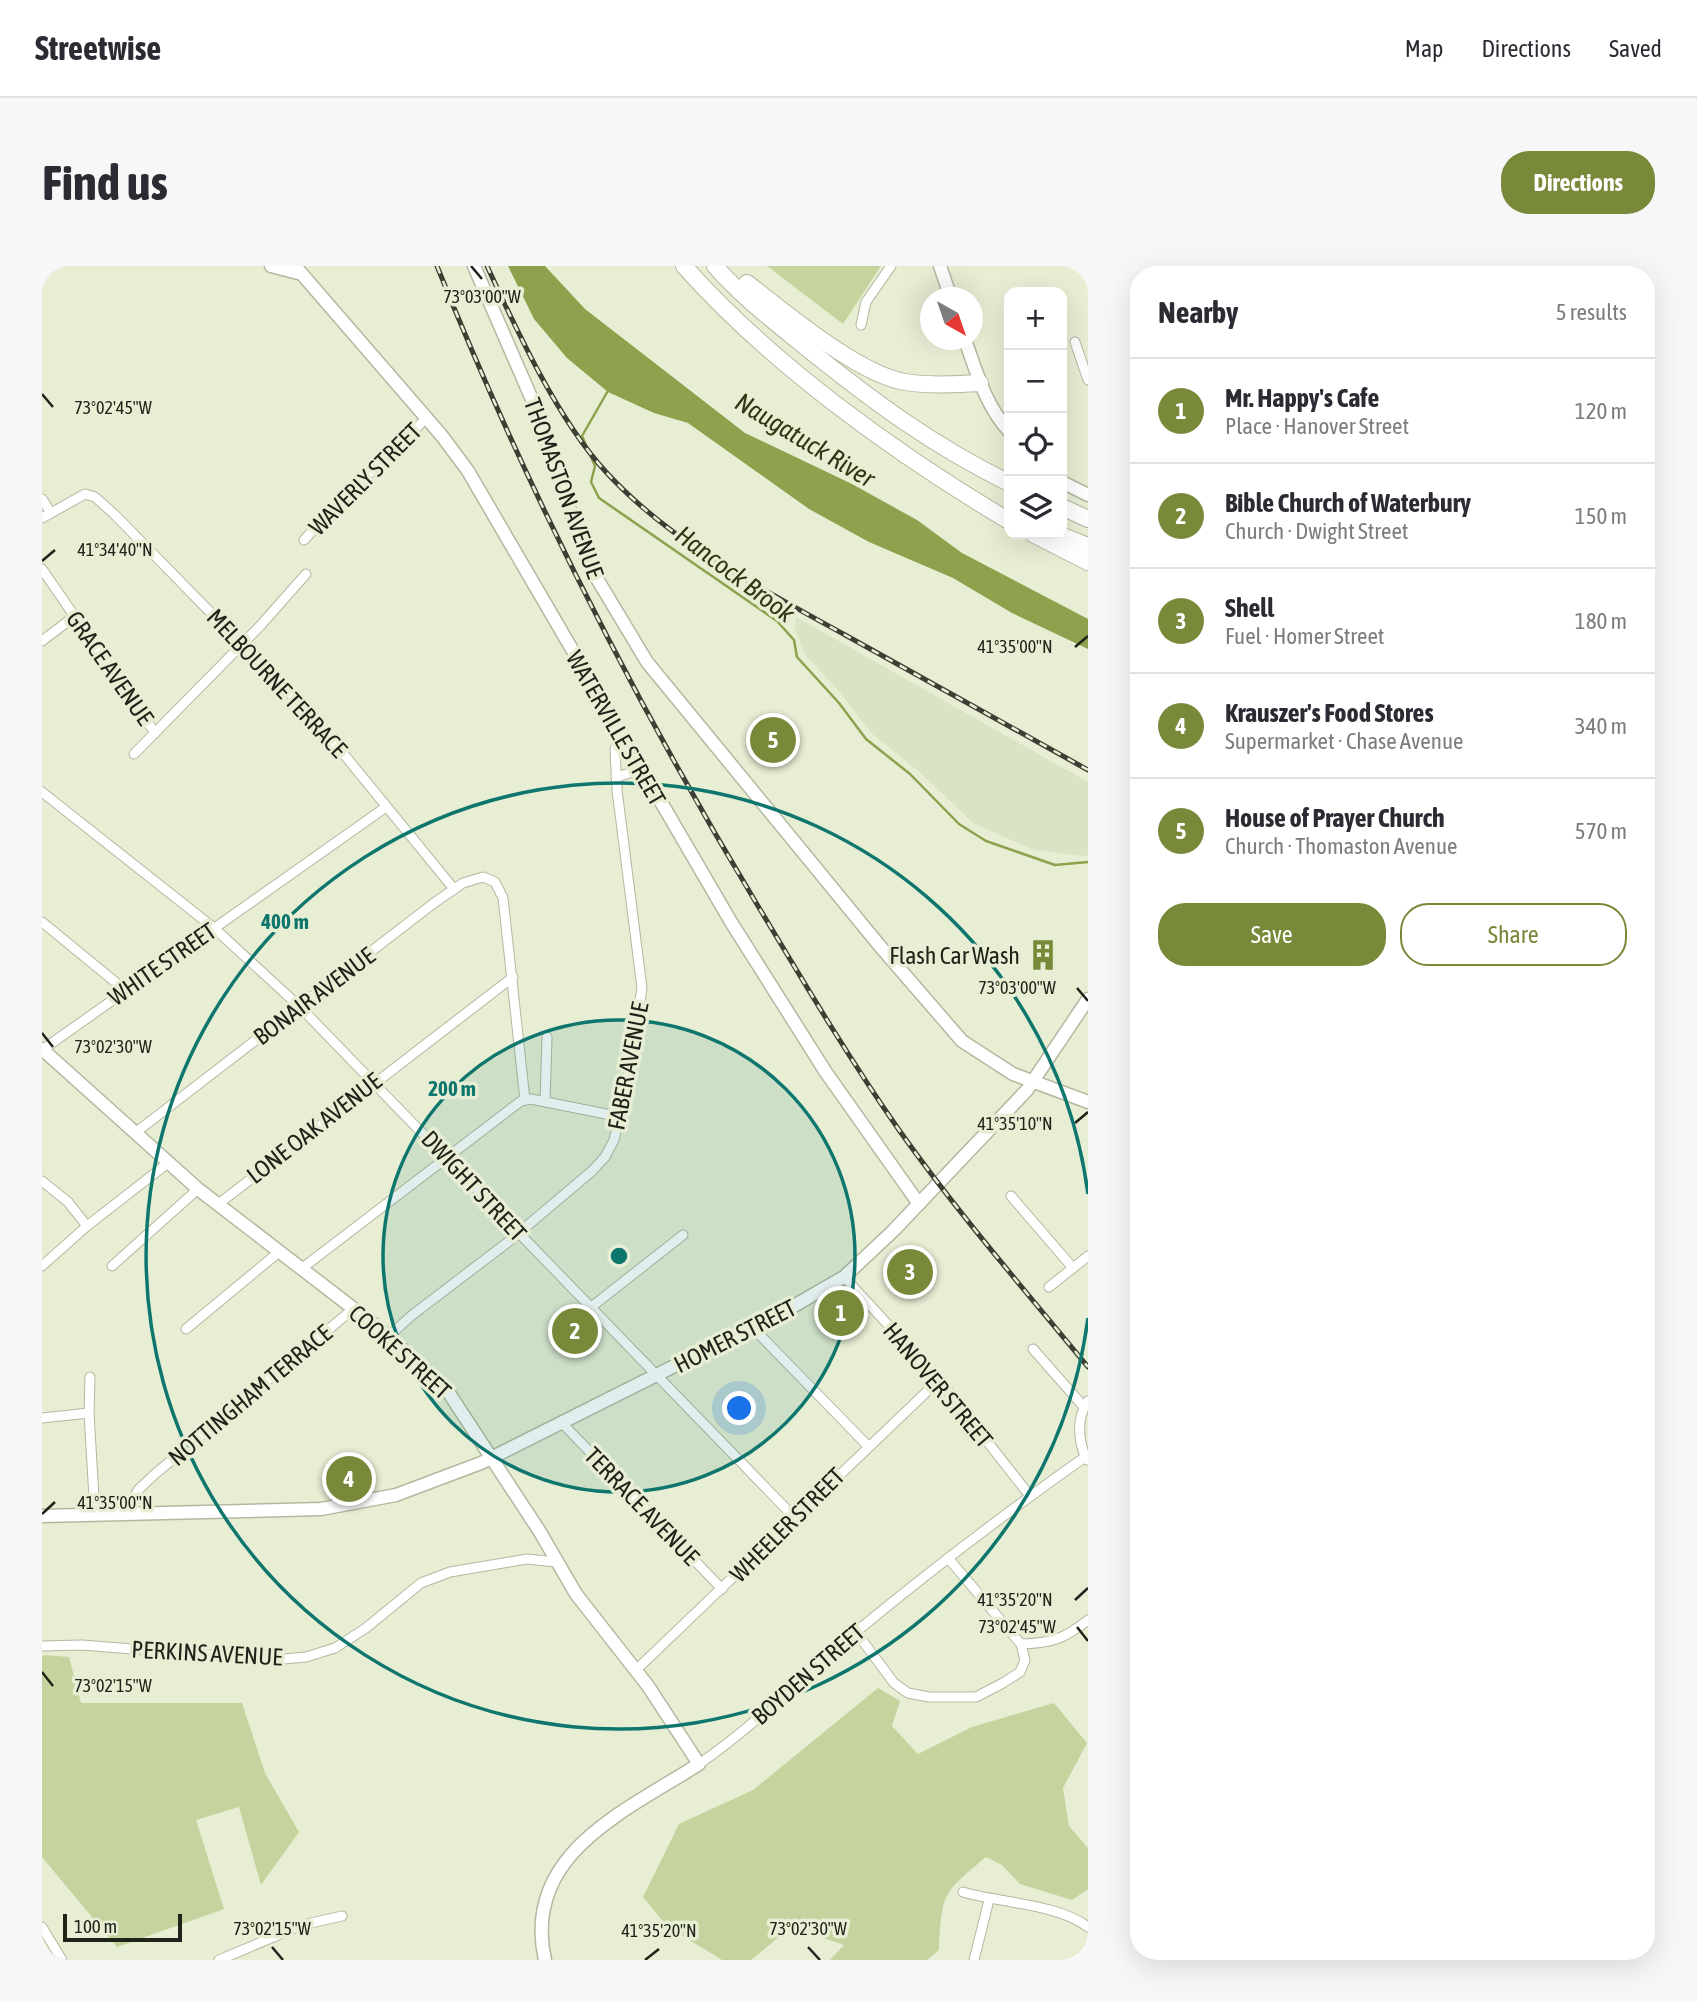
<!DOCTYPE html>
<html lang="en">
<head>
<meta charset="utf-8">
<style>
	body { margin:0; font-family:"Asap Condensed",sans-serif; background:#f7f7f7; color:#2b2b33 }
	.controls { position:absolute; right:21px; top:21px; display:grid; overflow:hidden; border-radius:14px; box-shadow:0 7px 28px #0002 }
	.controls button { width:63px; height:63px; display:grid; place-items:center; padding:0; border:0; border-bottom:2px solid #e1e1e2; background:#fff; color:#2b2b33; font:35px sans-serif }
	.compass { position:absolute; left:878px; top:21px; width:63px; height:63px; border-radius:50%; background:#fff; box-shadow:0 7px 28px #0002; rotate:140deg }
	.scale { position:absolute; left:21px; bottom:18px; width:119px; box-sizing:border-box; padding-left:7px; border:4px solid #202319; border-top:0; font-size:19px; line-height:24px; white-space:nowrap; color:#202319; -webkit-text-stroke:5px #e7eed4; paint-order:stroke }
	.you { position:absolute; left:698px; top:1143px; width:24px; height:24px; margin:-18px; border:5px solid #fff; border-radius:50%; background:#1a73e8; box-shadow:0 0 0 10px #1a73e833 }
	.badge { display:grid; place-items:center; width:46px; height:46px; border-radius:50%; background:#788939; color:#fff; font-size:23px; font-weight:700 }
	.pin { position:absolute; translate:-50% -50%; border:4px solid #fff; box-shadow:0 2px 7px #0006 }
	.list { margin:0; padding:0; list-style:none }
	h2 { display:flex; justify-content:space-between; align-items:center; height:91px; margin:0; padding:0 28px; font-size:30px }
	h2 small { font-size:23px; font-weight:400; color:#7c7c81 }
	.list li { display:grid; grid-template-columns:46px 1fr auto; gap:21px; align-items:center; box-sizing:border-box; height:105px; padding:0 28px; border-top:2px solid #e1e1e2 }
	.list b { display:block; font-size:26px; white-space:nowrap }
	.list p { margin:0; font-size:23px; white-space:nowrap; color:#7c7c81 }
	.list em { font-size:23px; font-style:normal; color:#7c7c81 }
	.actions { display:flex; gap:14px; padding:21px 28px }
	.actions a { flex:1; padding:16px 0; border:2px solid #788939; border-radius:28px; text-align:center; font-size:24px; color:#788939 }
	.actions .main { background:#788939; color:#fff }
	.icon { flex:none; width:38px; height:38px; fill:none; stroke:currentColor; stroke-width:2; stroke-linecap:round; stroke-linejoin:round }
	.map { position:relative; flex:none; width:1046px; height:1694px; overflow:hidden; border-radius:28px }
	header { display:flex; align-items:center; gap:42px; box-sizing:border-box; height:98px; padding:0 35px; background:#fff; border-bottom:2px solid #e1e1e2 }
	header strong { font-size:33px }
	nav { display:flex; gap:38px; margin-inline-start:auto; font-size:24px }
	.intro { display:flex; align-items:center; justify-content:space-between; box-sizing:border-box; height:168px; padding:0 42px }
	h1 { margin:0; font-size:49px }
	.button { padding:18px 32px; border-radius:28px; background:#788939; color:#fff; font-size:24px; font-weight:700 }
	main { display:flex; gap:42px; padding:0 42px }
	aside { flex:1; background:#fff; border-radius:28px; box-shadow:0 7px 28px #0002 }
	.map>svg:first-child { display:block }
	.built { fill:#dae3c3 }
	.green { fill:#c5d39e }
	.water { fill:#8ea14c }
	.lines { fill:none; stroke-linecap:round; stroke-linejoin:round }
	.stream { stroke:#8ea14c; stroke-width:2.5 }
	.street-casing { stroke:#b2b9a0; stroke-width:11 }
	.secondary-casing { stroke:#b2b9a0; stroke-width:15 }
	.highway-casing { stroke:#b2b9a0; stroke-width:18 }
	.street { stroke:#fff; stroke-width:9 }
	.secondary { stroke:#fff; stroke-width:12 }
	.highway { stroke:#fff; stroke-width:16 }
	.rail-casing { stroke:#3c3f33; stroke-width:5 }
	.rail { stroke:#e7eed4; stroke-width:2.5; stroke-dasharray:8; stroke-linecap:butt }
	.ticks { fill:none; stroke:#202319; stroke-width:2.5 }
	.ring { fill:none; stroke:#0f766e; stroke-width:3.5 }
	.labels { text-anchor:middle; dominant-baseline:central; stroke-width:7; stroke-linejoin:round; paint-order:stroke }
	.street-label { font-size:24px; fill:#202319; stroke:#e7eed4 }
	.poi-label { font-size:24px; fill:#202319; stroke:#e7eed4; text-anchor:end }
	.water-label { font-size:26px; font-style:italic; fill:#303713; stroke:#e7eed4 }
	.ticks-label { font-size:18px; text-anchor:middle; fill:#202319; stroke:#e7eed4; stroke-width:7; stroke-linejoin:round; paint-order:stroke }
	.centre { fill:#0f766e; stroke:#e7eed4; stroke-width:3.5 }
	.ring-label { font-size:21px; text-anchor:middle; font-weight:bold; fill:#0f766e; stroke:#e7eed4; stroke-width:7; stroke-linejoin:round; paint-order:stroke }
</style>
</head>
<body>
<header>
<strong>Streetwise</strong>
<nav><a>Map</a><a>Directions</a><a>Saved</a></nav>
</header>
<div class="intro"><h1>Find us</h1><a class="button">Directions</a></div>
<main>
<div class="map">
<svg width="1046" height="1694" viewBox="0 0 1046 1694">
	<rect width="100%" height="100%" fill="#e7eed4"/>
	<polygon class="built" points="754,351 1046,516 1046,590 991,584 931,557 881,509 828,466 797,425 764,390 753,363"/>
	<g class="green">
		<polygon points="725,0 839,0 801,58"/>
		<polygon points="4,1389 27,1391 39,1437 200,1437 223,1507 257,1566 219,1619 197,1541 154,1554 182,1643 75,1681 0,1591 0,1390"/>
		<path d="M836,1422l22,13 -8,25 26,28 54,-27 82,-24 33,40 -24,45 6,38 19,22v41l-16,11 -52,-16 -18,-19 -16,-8c-44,37 -44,35 -47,93l-12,10h-97l14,-15 -53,-18 -40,33h-29l-55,-34 -24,-29 36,-73 74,-34z"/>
	</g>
	<polygon class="water" points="466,0 503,0 543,43 703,167 810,218 875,254 920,287 1046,353 1046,383 970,347 911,312 827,276 767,243 646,157 612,147 566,126 525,92 492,53"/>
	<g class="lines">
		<polyline class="stream" points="567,123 540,170 553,200 549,216 557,232 735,355 752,374 755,391 797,437 824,473 868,508 917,558 944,575 1013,599 1046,596"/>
		<defs>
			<g id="street">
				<polyline points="819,59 824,36 849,0"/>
				<polyline points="1033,76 1046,114"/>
				<polyline points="0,233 9,247"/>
				<polyline points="0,252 43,228 53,231 72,248 273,453 412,623"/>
				<polyline points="262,274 309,223 351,187 384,152"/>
				<polyline points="0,303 113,467"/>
				<polyline points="0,375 33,350"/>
				<polyline points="92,488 218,360 264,308"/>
				<polyline points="574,511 598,504"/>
				<polyline points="0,526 172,662 258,741 752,1251"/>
				<polyline points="0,656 83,724"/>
				<polyline points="0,784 344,541"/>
				<polyline points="503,836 505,771"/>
				<polyline points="93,867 392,637 421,617 441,611 453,616 461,632 483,834"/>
				<polyline points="0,915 26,936 45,960"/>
				<polyline points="969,930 1031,1002"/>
				<polyline points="175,939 471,711"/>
				<polyline points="0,1000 45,960 126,897"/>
				<polyline points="70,1000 156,923"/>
				<polyline points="259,1003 479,835 489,833 579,851"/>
				<polyline points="802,1011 897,1114 988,1230"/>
				<polyline points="1007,1021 1046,990"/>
				<polyline points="548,1042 641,969"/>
				<polyline points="710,1061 826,1180"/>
				<polyline points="144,1063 237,986"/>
				<polyline points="346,1071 369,1050 466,976 550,905 563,891 572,874 585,818 600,722 575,524 573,484 577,468"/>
				<polyline points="991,1083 1042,1141"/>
				<polyline points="48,1111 47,1147 53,1249"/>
				<polyline points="0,1152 47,1147"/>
				<polyline points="520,1157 680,1323"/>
				<path d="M1045,1194c-9,-18 -11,-42 1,-59"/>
				<polyline points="81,1249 97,1223 113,1208 311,1043"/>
				<polyline points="906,1292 979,1378"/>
				<path d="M814,1366l38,51 14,10 21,4h47l27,-14 17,-11 5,-12 -4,-16c31,-1 43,-5 67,-24"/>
				<polyline points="0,1380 40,1379 231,1394 264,1391 293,1382 324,1362 379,1317 408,1306 485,1293 514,1296"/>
				<polyline points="594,1404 897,1114"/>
				<path d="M657,1498c57,-39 105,-89 158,-133 74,-61 150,-119 228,-174"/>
				<path d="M921,1626c37,11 95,12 125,35"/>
				<polyline points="0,1661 20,1694"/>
				<polyline points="177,1694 260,1659 300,1650"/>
				<polyline points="932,1694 947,1634"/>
			</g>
			<g id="secondary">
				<polyline points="229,0 260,8"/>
				<polyline points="253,0 400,170 426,205 689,656 783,805 877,938"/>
				<polyline points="432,0 495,145 545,296 605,396 837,679 920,775 971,808 1046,836"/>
				<polyline points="898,0 909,32"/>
				<path d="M923,74c11,30 21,67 44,91"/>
				<polyline points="1020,216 1046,229"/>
				<path d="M0,783l156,140 182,140 65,58 95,145 36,62 72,92 51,78c-73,47 -178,90 -154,196"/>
				<polyline points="0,1250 279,1243 354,1229 439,1197 750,1041 802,1011 851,965 985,824 1046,733"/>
			</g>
			<g id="highway">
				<path d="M642,0c87,98 212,188 325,255"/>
				<path d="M673,0c27,31 61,57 93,83 66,53 124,96 201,134"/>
				<path d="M705,17c39,30 111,91 158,99 25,4 50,2 75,1"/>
				<polyline points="1020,241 1046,253"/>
				<polyline points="991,268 1046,296"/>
				<polyline points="1016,268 1046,280"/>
			</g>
		</defs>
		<use href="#street" class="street-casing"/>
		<use href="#secondary" class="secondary-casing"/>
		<use href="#highway" class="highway-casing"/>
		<use href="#street" class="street"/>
		<use href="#secondary" class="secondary"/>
		<use href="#highway" class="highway"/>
		<defs>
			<g id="rail">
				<path d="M395,0c89,222 197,434 321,640 45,75 90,151 141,224 58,82 125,159 189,237"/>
				<path d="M445,0c30,65 71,154 119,206 66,72 156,117 241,164 80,45 161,89 241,134"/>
			</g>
		</defs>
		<use href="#rail" class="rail-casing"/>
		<use href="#rail" class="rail"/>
	</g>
	<path class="ticks" d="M429,0l11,13M0,128l11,13M0,295l13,-11M1033,381l13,-11M1035,722l11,13M0,767l11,14M1033,857l13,-11M0,1248l13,-12M1033,1334l13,-12M1035,1361l11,14M0,1406l11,14M230,1681l11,13M766,1681l12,13M603,1694l14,-11"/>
	<circle cx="577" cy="990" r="236" fill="#0f766e" fill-opacity=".12"/>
	<g class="ring">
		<circle cx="577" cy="990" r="236"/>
		<path d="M1046 1052A473 473 0 1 1 1046 928"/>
	</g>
	<defs>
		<symbol id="building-bare" viewBox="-9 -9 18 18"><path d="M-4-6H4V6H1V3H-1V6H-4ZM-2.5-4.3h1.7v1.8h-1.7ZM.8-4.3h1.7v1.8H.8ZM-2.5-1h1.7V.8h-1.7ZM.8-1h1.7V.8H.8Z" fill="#788939" stroke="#e7eed4" stroke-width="2.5" paint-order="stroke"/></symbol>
	</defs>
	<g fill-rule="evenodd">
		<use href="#building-bare" x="979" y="667" width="44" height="44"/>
	</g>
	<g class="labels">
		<g class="street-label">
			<text transform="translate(323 213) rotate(-45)">WAVERLY STREET</text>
			<text transform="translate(522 222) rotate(70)">THOMASTON AVENUE</text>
			<text transform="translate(68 402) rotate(55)">GRACE AVENUE</text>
			<text transform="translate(235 417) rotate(47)">MELBOURNE TERRACE</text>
			<text transform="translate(574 462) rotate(60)">WATERVILLE STREET</text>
			<text transform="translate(120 698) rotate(-35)">WHITE STREET</text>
			<text transform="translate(272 730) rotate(-37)">BONAIR AVENUE</text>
			<text transform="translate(586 800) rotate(-79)">FABER AVENUE</text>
			<text transform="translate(272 862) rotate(-38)">LONE OAK AVENUE</text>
			<text transform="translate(432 920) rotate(47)">DWIGHT STREET</text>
			<text transform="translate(693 1070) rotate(-27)">HOMER STREET</text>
			<text transform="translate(358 1086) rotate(42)">COOKE STREET</text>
			<text transform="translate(896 1119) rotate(50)">HANOVER STREET</text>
			<text transform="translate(208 1129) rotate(-40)">NOTTINGHAM TERRACE</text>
			<text transform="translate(600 1240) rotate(46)">TERRACE AVENUE</text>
			<text transform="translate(745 1259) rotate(-45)">WHEELER STREET</text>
			<text transform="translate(165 1387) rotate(3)">PERKINS AVENUE</text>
			<text transform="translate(766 1408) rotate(-41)">BOYDEN STREET</text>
		</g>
		<g class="poi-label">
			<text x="978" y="689">Flash Car Wash</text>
		</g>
		<g class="water-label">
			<text transform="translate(763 174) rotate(31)">Naugatuck River</text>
			<text transform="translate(693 308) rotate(37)">Hancock Brook</text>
		</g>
	</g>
	<g class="ticks-label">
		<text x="440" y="37">73°03'00"W</text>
		<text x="71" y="148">73°02'45"W</text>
		<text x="73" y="290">41°34'40"N</text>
		<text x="973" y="387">41°35'00"N</text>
		<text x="975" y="728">73°03'00"W</text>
		<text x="71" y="787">73°02'30"W</text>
		<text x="973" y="864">41°35'10"N</text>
		<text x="73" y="1243">41°35'00"N</text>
		<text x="973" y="1340">41°35'20"N</text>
		<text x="975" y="1367">73°02'45"W</text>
		<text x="71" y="1426">73°02'15"W</text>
		<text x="230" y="1669">73°02'15"W</text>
		<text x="766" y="1669">73°02'30"W</text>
		<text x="617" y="1671">41°35'20"N</text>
	</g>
	<circle cx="577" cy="990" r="10" class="centre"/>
	<g class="ring-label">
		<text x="243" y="663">400 m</text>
		<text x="410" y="830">200 m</text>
	</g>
</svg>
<div class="controls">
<button>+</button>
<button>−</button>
<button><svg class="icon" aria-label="locate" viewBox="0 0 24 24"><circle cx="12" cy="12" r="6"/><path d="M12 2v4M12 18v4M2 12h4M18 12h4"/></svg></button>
<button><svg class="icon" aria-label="layers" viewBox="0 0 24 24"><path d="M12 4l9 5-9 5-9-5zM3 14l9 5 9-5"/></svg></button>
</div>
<svg class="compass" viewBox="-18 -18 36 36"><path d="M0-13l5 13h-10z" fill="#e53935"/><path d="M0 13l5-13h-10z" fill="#7c7c81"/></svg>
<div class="scale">100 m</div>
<div class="you"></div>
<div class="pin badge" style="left:799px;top:1047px">1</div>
<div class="pin badge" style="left:533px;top:1065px">2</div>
<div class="pin badge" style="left:868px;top:1006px">3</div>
<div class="pin badge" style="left:307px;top:1213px">4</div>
<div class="pin badge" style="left:731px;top:474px">5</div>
</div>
<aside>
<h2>Nearby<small>5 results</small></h2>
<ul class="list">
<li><span class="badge">1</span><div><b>Mr. Happy's Cafe</b><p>Place · Hanover Street</p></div><em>120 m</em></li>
<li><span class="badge">2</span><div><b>Bible Church of Waterbury</b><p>Church · Dwight Street</p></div><em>150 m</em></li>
<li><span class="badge">3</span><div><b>Shell</b><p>Fuel · Homer Street</p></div><em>180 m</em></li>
<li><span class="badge">4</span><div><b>Krauszer's Food Stores</b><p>Supermarket · Chase Avenue</p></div><em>340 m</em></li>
<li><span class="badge">5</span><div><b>House of Prayer Church</b><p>Church · Thomaston Avenue</p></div><em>570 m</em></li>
</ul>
<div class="actions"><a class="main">Save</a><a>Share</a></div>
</aside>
</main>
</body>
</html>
